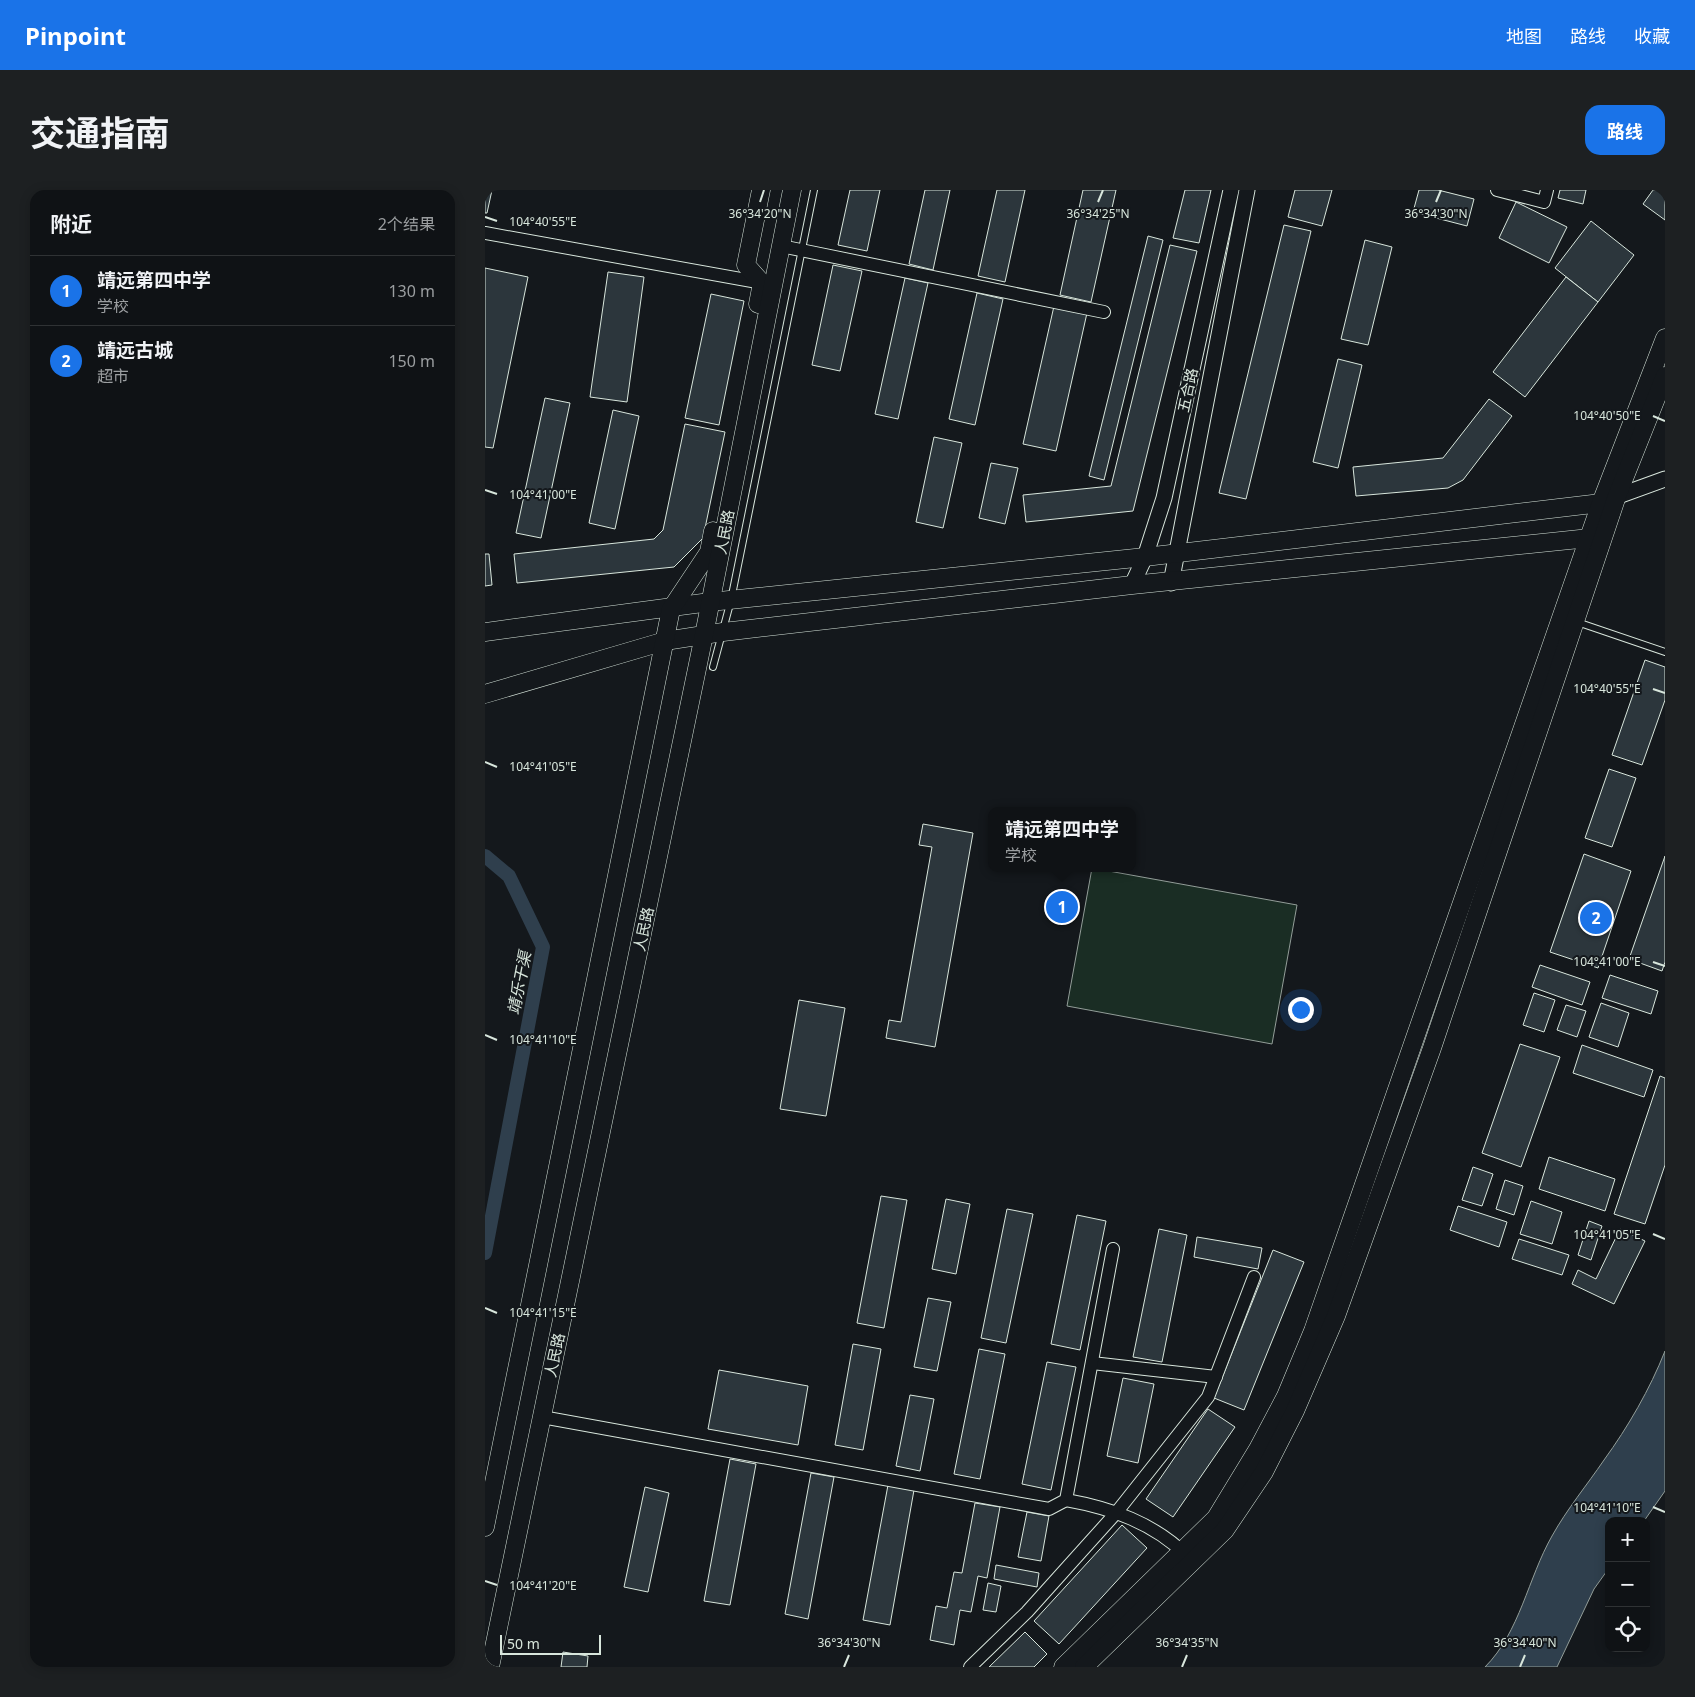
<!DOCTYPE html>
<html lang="zh">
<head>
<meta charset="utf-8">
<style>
	body { margin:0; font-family:"Noto Sans","Noto Sans SC",sans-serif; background:#1d2022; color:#f1f3f6 }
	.controls { position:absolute; right:15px; bottom:15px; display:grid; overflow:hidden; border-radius:10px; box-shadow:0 2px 12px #0003 }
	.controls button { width:45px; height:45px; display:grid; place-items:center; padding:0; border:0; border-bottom:1px solid #2f3234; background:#0f1215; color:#f1f3f6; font:25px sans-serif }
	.scale { position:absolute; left:15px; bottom:12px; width:101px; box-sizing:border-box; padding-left:5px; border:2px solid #d8e6dc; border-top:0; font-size:14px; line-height:18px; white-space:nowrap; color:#d8e6dc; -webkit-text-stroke:4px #14181c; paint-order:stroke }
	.you { position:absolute; left:815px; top:819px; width:18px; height:18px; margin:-12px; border:4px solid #fff; border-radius:50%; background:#1a73e8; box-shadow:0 0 0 8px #1a73e833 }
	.badge { display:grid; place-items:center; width:32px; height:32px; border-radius:50%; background:#1a73e8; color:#fff; font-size:16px; font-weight:700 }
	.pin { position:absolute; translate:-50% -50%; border:2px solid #fff; box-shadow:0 1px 5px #0006 }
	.popup { position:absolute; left:503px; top:617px; width:148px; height:65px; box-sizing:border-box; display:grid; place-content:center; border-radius:10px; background:#0f1215; filter:drop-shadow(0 1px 4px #0005); font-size:16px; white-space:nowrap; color:#9b9ea0 }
	.popup b { font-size:19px; color:#f1f3f6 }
	.popup::after { content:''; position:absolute; left:50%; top:100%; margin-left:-10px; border:10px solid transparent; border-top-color:#0f1215 }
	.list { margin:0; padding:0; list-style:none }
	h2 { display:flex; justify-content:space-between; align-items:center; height:65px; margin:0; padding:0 20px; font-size:21px }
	h2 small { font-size:16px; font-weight:400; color:#9b9ea0 }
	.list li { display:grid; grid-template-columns:32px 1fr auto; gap:15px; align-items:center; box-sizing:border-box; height:70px; padding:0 20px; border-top:1px solid #2f3234 }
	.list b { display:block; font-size:19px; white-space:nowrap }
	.list p { margin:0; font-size:16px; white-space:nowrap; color:#9b9ea0 }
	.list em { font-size:16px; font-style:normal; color:#9b9ea0 }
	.icon { flex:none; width:28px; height:28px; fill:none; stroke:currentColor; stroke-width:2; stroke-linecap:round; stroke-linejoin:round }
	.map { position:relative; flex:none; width:1180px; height:1477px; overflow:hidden; border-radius:15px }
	header { display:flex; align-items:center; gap:30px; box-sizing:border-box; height:70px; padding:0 25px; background:#1a73e8; color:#fff }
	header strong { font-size:24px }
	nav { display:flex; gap:28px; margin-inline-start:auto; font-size:18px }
	.intro { display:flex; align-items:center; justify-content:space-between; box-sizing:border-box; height:120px; padding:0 30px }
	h1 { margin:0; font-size:35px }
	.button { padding:12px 22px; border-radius:15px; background:#1a73e8; color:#fff; font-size:18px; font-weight:700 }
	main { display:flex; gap:30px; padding:0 30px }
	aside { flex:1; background:#0f1215; border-radius:15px; box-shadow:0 2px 12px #0003 }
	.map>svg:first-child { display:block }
	.green { fill:#1a2d24; stroke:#939e99 }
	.water { fill:#2f3f4d; stroke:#939e99 }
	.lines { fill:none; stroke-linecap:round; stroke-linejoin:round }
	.canal { stroke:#2f3f4d; stroke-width:14 }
	.building { fill:#2c363c; stroke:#d8e6dc }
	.service-casing { stroke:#d8e6dc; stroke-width:8 }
	.minor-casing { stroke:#d8e6dc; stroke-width:14 }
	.tertiary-casing { stroke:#d8e6dc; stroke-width:17 }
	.secondary-casing { stroke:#d8e6dc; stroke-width:19 }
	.service { stroke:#14181c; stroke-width:6 }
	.minor { stroke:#14181c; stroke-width:12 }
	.tertiary { stroke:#14181c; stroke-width:15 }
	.secondary { stroke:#14181c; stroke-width:18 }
	.ticks { fill:none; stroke:#d8e6dc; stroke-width:2 }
	.labels { text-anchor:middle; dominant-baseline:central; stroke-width:4; stroke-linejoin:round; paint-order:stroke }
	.street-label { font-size:15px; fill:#d8e6dc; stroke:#14181c }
	.water-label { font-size:16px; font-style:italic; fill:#d8e6dc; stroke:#14181c }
	.ticks-label { font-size:12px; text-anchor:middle; fill:#d8e6dc; stroke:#14181c; stroke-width:4; stroke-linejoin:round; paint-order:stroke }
</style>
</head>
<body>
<header>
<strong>Pinpoint</strong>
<nav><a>地图</a><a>路线</a><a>收藏</a></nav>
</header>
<div class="intro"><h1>交通指南</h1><a class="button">路线</a></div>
<main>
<aside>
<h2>附近<small>2个结果</small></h2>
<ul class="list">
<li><span class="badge">1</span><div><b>靖远第四中学</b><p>学校</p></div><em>130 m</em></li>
<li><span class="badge">2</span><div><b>靖远古城</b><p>超市</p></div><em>150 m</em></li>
</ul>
</aside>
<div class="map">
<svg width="1180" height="1477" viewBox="0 0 1180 1477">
	<rect width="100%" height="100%" fill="#14181c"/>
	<polygon class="green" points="607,678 812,715 787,854 582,816"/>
	<path class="water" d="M1180,1161v140l-21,30h-35v47l-15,21 -37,78h-72c35,-35 43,-89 67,-131 15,-27 35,-51 52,-76 24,-33 46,-71 61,-109z"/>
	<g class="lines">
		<polyline class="canal" points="0,666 24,686 58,757 0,1063"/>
	</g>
	<g class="building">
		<polygon points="0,0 7,0 2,23 0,23"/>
		<polygon points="365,0 395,0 382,61 353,55"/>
		<polygon points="440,0 465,0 448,80 424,74"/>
		<polygon points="512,0 540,0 520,92 493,86"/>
		<polygon points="598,0 631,0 606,112 575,105"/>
		<polygon points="700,0 726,0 714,53 688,48"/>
		<polygon points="810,0 847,0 837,36 803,27"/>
		<polygon points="934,0 953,0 989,9 982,36 928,22"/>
		<polygon points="1075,0 1101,0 1098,14 1073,8"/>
		<polygon points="1168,0 1180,0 1180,30 1158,14"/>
		<polygon points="1031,12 1082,37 1064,73 1014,48"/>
		<polygon points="1106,31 1149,65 1113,112 1070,78"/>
		<polygon points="799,35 826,41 761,309 734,303"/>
		<polygon points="663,46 678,50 619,290 604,286"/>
		<polygon points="880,50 907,57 883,155 856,149"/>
		<polygon points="685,55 712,61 648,321 541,332 538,305 626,296"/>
		<polygon points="348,75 377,81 355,181 327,175"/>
		<polygon points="0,78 43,87 8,258 0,257"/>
		<polygon points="123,82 159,87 142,212 105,207"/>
		<polygon points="1081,87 1113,112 1040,207 1008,182"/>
		<polygon points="420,88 443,93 413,229 390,224"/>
		<polygon points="492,103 518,109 490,235 464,229"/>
		<polygon points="226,104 259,111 234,235 200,228"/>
		<polygon points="569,116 602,123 571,261 538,254"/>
		<polygon points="853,169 877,175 853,278 828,272"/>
		<polygon points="60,208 85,213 56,348 31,343"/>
		<polygon points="1004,209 1027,226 978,290 963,298 871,306 868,277 958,268"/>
		<polygon points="128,220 154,226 130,339 104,333"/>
		<polygon points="200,234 240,242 218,348 189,377 32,393 29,364 169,349 178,340"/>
		<polygon points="449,247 477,253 458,338 431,332"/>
		<polygon points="506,273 533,278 520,334 494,328"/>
		<polygon points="0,364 4,364 7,395 0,396"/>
		<polygon points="1160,470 1180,477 1180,510 1157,575 1127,565"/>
		<polygon points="1124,579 1151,588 1127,657 1100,648"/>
		<polygon points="438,634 488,643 450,857 401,848 404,830 416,832 447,657 434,655"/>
		<polygon points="1099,664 1146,681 1113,778 1065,762"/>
		<polygon points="1180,666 1180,772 1177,781 1144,769"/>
		<polygon points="1055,775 1105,792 1097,815 1047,797"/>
		<polygon points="1125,785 1173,801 1166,824 1117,808"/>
		<polygon points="1049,803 1070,810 1059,842 1038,835"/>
		<polygon points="314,810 360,818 341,926 295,919"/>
		<polygon points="1116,813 1144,823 1133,857 1104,847"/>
		<polygon points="1081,815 1101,821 1092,847 1072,840"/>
		<polygon points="1035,854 1075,867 1036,977 997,963"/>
		<polygon points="1097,855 1168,880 1159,907 1088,883"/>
		<polygon points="1175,886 1180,888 1180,975 1160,1034 1129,1024"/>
		<polygon points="1064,967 1130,989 1120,1021 1054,999"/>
		<polygon points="988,977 1008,984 997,1016 977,1010"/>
		<polygon points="1020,990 1038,996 1029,1025 1011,1019"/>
		<polygon points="396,1006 422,1010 399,1138 372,1133"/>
		<polygon points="461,1009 485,1014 471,1084 447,1079"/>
		<polygon points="1046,1011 1077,1022 1067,1054 1035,1044"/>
		<polygon points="973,1016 1022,1032 1014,1057 965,1040"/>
		<polygon points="522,1019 548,1024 521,1153 496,1148"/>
		<polygon points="592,1025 621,1031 595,1160 566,1154"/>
		<polygon points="1104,1031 1117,1036 1106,1070 1093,1065"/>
		<polygon points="674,1039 702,1045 677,1172 648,1167"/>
		<polygon points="1135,1039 1160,1051 1129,1114 1087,1094 1093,1080 1111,1089"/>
		<polygon points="712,1047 777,1058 773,1079 709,1067"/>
		<polygon points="1034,1049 1084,1065 1077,1085 1027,1069"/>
		<polygon points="788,1060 819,1072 759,1220 729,1208"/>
		<polygon points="443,1108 466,1112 452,1181 429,1177"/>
		<polygon points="368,1154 396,1159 378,1260 350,1255"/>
		<polygon points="494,1159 520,1164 495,1289 469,1284"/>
		<polygon points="562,1172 591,1177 566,1300 537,1294"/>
		<polygon points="234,1180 323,1196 313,1255 223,1239"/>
		<polygon points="638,1188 669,1194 653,1273 622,1266"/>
		<polygon points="425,1205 449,1209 435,1281 411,1276"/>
		<polygon points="723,1219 750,1237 688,1327 661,1309"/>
		<polygon points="245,1269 271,1274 245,1415 219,1411"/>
		<polygon points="326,1283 349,1287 323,1429 300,1424"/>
		<polygon points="403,1295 429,1300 405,1435 378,1430"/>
		<polygon points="160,1297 184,1303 163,1402 139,1397"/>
		<polygon points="490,1313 515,1317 502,1388 493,1386 486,1422 475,1420 469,1455 445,1450 451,1416 462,1418 469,1382 477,1383"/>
		<polygon points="542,1322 564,1326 556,1371 533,1367"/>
		<polygon points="637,1335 662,1358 574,1454 549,1431"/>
		<polygon points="511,1375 554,1383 552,1397 509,1389"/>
		<polygon points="503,1393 516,1396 511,1422 498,1420"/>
		<polygon points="540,1442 562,1464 549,1477 504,1477"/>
		<polygon points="78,1462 103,1466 102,1477 76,1477"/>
	</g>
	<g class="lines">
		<defs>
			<g id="service">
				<polyline points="1092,432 1180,462"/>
				<polyline points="228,477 246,410 329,0"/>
			</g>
			<g id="minor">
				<polyline points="1012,0 1059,12 1062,0"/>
				<polyline points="0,43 278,93"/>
				<polyline points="296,56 619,122"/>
				<polyline points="607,1173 731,1187"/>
				<polyline points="57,1227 564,1319 581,1310 628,1059"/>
				<path d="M581,1310c45,8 88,23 121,56"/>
				<polyline points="485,1477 542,1422 631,1323 723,1207 769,1087"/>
			</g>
			<g id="tertiary">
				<polyline points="1125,309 1180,289"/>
				<polyline points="686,393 762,0"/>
				<polyline points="647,395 660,367 679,308 746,0"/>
			</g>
			<g id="secondary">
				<polyline points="273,114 277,93 261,75 276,0"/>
				<polyline points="0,442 225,412 660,367 1116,313"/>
				<polyline points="0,504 180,451 238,442 647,395 1114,347"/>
				<polyline points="0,1337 186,419 224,362 228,341"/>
				<polyline points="5,1477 219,445 307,0"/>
				<polyline points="578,1477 731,1328 773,1259 801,1206 828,1141 1116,313 1180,148"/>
				<polyline points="599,1477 740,1340 779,1282 810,1221 851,1126 947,858 1132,306 1180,186"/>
			</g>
		</defs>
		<use href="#service" class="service-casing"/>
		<use href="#minor" class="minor-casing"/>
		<use href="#tertiary" class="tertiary-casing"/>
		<use href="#secondary" class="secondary-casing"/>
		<use href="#service" class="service"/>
		<use href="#minor" class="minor"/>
		<use href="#tertiary" class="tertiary"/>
		<use href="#secondary" class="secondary"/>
	</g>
	<path class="ticks" d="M275,12l4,-12M613,12l5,-12M951,12l5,-12M0,27l12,4M1168,226l12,5M0,300l12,4M1168,499l12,4M0,572l12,5M1168,772l12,4M0,845l12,5M1168,1044l12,5M0,1118l12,5M1168,1317l12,5M0,1391l12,4M359,1477l5,-12M697,1477l5,-12M1035,1477l5,-12"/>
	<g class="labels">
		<g class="street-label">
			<text transform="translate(702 200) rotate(-78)">五合路</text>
			<text transform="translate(239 342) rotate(-79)">人民路</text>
			<text transform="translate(158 739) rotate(-78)">人民路</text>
			<text transform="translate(69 1165) rotate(-78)">人民路</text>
		</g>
		<g class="water-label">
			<text transform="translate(34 793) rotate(-79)">靖乐干渠</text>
		</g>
	</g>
	<g class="ticks-label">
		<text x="951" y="28">36°34'30"N</text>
		<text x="275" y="28">36°34'20"N</text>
		<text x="613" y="28">36°34'25"N</text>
		<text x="58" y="36">104°40'55"E</text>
		<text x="1122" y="230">104°40'50"E</text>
		<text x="58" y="309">104°41'00"E</text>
		<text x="1122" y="503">104°40'55"E</text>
		<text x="58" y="581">104°41'05"E</text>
		<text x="1122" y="776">104°41'00"E</text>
		<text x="58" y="854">104°41'10"E</text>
		<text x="1122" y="1049">104°41'05"E</text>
		<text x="58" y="1127">104°41'15"E</text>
		<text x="1122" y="1322">104°41'10"E</text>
		<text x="58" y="1400">104°41'20"E</text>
		<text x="364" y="1457">36°34'30"N</text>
		<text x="702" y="1457">36°34'35"N</text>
		<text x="1040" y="1457">36°34'40"N</text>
	</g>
</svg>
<div class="controls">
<button>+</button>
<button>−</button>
<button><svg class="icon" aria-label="locate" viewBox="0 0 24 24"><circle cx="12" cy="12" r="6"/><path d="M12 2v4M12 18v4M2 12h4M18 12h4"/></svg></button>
</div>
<div class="scale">50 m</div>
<div class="you"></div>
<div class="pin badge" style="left:577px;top:717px">1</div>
<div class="popup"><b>靖远第四中学</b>学校</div>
<div class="pin badge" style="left:1111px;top:728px">2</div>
</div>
</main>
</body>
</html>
